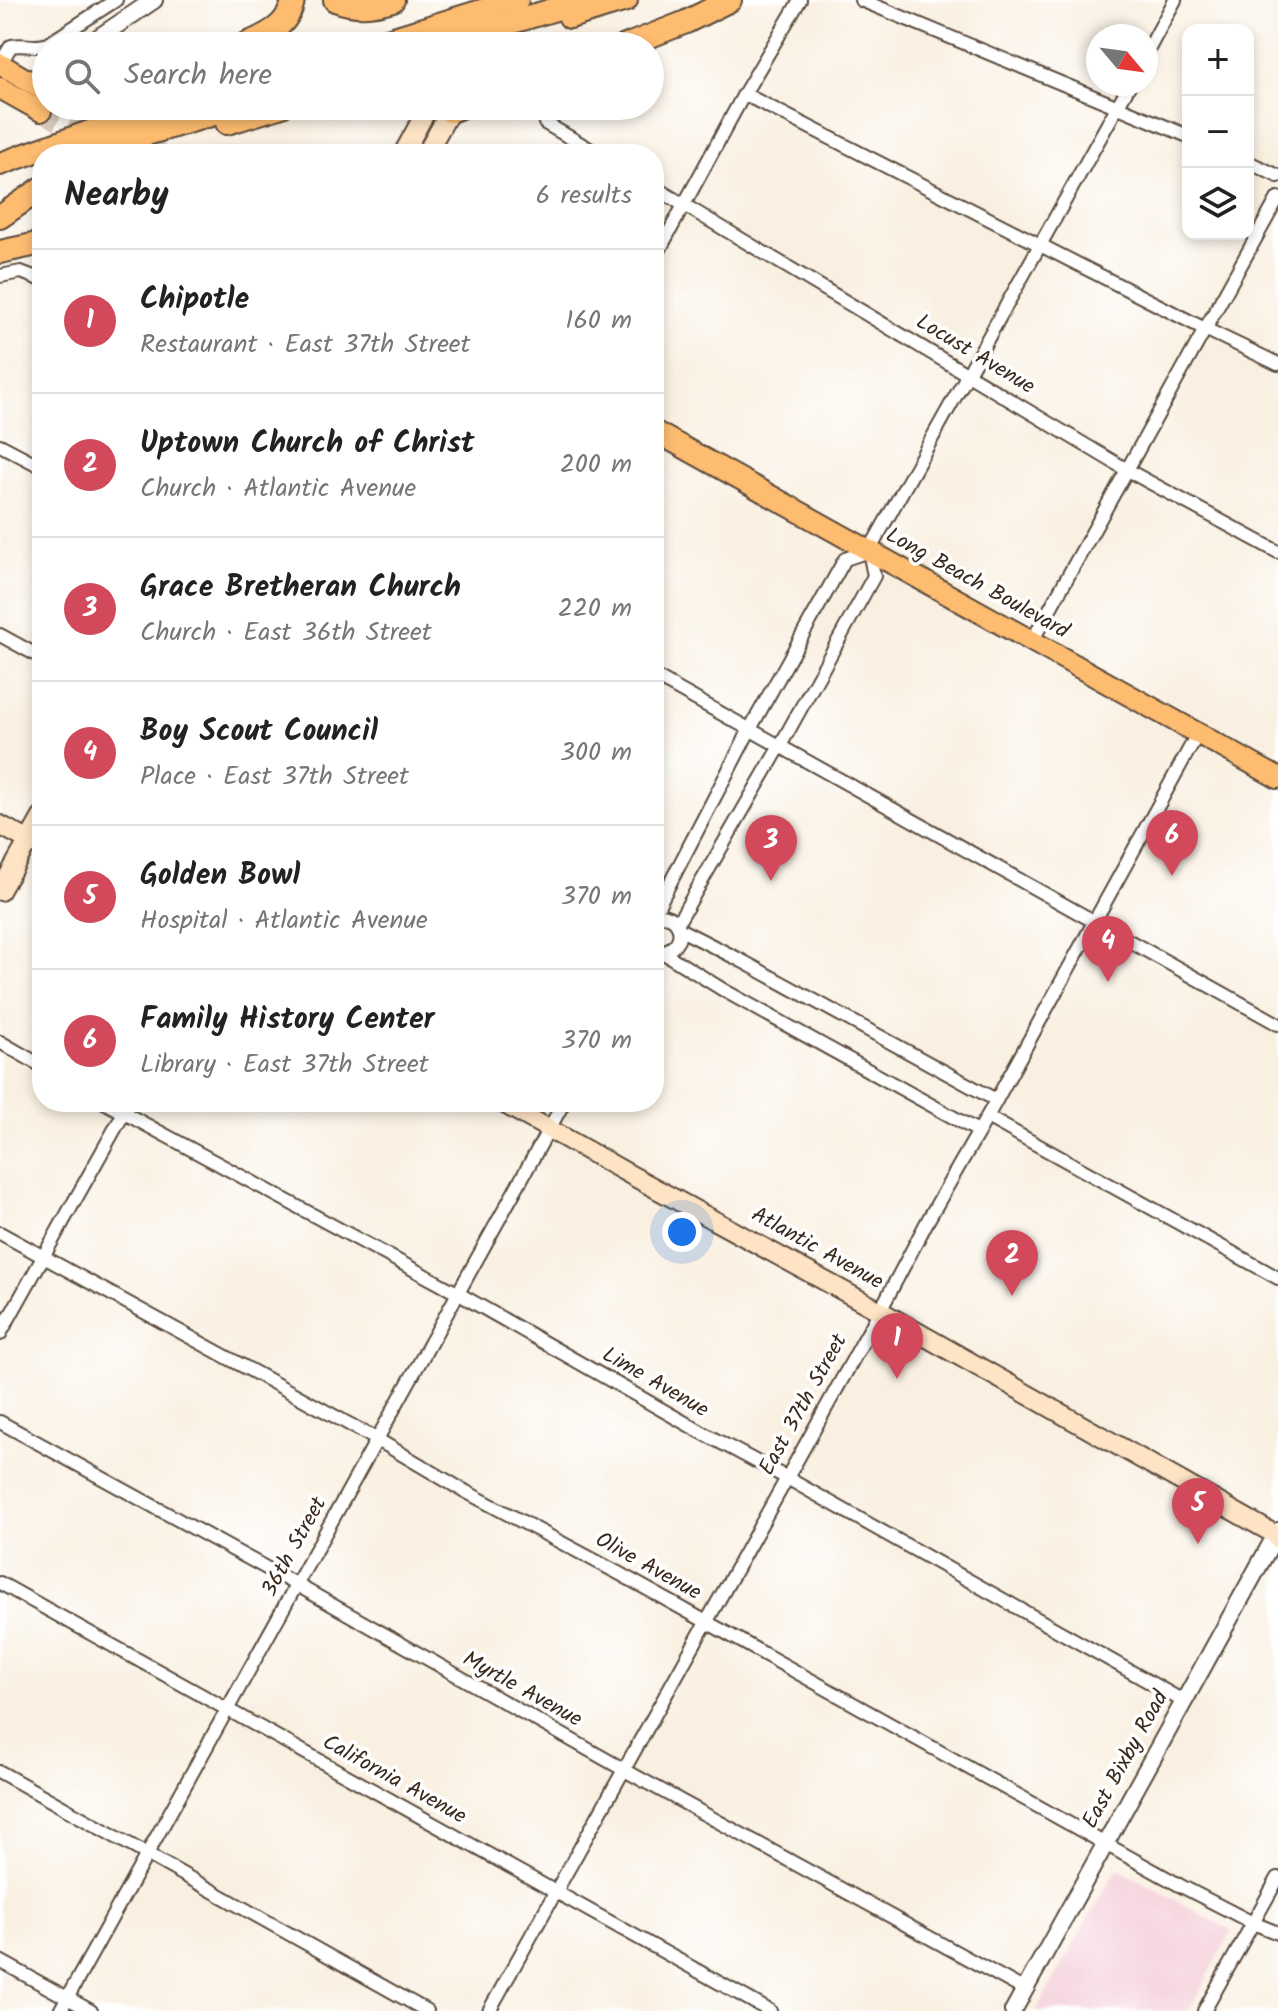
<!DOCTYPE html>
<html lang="en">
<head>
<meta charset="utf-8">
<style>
	body { margin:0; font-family:Kalam,sans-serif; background:#f2f2f2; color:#222 }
	.controls { position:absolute; right:24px; top:24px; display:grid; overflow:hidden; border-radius:16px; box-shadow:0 4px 12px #0003 }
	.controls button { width:72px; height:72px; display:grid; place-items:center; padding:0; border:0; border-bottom:2px solid #e0e0e0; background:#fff; color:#222; font:40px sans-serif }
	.compass { position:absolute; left:1086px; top:24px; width:72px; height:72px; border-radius:50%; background:#fff; box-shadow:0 4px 12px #0003; rotate:119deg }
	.you { position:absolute; left:682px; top:1232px; width:28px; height:28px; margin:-20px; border:6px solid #fff; border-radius:50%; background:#1a73e8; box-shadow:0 0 0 12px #1a73e833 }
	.badge { display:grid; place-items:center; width:52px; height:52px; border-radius:50%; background:#d1495b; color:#fff; font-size:26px; font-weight:700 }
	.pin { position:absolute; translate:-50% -66px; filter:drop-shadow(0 2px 4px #0008) }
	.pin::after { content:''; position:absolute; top:42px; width:28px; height:24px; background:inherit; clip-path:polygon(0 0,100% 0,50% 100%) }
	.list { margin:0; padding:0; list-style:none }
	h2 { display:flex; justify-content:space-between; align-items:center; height:104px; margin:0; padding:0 32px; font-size:34px }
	h2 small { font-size:26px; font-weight:400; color:#767676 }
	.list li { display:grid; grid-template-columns:52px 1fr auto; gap:24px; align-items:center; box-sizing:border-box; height:144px; padding:0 32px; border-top:2px solid #e0e0e0 }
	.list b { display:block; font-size:30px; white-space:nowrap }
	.list p { margin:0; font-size:26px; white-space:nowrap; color:#767676 }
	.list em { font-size:26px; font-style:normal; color:#767676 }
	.icon { flex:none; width:44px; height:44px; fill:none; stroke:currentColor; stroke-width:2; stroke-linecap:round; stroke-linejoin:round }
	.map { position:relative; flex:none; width:1278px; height:2011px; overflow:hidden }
	.search { position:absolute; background:#fff; box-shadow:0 4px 12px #0003; left:32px; top:32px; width:632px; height:88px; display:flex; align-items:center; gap:20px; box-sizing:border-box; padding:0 28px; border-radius:44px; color:#767676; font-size:30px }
	.panel { position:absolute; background:#fff; box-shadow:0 4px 12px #0003; left:32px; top:144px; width:632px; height:968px; border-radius:32px }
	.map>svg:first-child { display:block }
	.built { fill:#f5cfda }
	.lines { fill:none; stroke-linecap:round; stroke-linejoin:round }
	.primary-tunnel { stroke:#d3c8ba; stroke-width:20; stroke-dasharray:20 10; stroke-linecap:butt }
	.minor-casing { stroke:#58483b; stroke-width:16 }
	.tertiary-casing { stroke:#58483b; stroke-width:20 }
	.secondary-casing { stroke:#58483b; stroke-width:22 }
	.primary-casing { stroke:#58483b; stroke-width:24 }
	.motorway-casing { stroke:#58483b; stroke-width:26 }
	.minor { stroke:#fff; stroke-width:12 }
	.tertiary { stroke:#fff; stroke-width:16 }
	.secondary { stroke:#fee4c5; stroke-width:18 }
	.primary { stroke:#fdbc6f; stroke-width:20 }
	.motorway { stroke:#fdbc6f; stroke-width:22 }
	.labels { text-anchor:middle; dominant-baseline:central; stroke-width:7; stroke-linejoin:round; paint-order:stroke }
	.street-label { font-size:22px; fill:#3b2a1e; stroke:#fff }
</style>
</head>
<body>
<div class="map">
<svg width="1278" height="2011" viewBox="0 0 1278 2011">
	<rect width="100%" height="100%" fill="#fff"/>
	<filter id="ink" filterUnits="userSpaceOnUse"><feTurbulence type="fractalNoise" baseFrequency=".0125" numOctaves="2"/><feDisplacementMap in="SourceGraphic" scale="16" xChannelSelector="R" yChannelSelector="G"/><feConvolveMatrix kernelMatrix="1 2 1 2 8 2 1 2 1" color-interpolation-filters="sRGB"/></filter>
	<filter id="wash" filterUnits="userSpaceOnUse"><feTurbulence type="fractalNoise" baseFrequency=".006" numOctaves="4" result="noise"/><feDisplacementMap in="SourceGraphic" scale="32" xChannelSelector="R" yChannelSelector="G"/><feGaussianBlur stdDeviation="1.8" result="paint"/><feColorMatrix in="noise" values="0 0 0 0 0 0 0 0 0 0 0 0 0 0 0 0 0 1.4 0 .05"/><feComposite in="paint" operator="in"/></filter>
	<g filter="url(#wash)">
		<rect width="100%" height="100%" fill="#f9f0e1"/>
		<polygon class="built" points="1116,1870 1122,1871 1232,1931 1189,2011 1036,2011"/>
	</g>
	<g filter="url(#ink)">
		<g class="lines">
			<g class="primary-tunnel">
				<polyline points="73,106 161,154"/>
				<polyline points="41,111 93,140"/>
			</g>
			<defs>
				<g id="minor">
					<polyline points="861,0 1188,136"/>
					<polyline points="1146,54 1175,0"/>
					<path d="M0,64l11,-18c13,-3 25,3 37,-2l68,-44"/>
					<polyline points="744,94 1199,326 1278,364"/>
					<polyline points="545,123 598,154"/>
					<polyline points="1248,162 1278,176"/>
					<polyline points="654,187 1127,470 1278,552"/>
					<polyline points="654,260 744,94 800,0"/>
					<polyline points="0,276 21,272 42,280"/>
					<polyline points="0,445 42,467"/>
					<polyline points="0,635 42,658"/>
					<polyline points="1032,641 1278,198"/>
					<polyline points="654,676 1278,1024"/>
					<polyline points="654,914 750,729 845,559 869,551"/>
					<path d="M654,916c32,-6 35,35 3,36"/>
					<polyline points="677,924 780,746 874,576 869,551 1130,84"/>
					<polyline points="679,929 742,961 996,1100"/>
					<polyline points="662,952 725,991 978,1131"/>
					<polyline points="0,1042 42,1066"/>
					<polyline points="104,1102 459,1294 701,1432 787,1478 1183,1701"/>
					<polyline points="987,1117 1278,1278"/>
					<polyline points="0,1233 378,1440 459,1488 622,1575 1181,1886 1253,1923 1278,1933"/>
					<polyline points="0,1334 130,1102"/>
					<polyline points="0,1422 297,1585 637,1777 1025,1990"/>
					<path d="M0,1583c257,141 512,287 770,428"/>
					<polyline points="0,1772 427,2011"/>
					<polyline points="0,1961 91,2011"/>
					<polyline points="60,2011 564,1102"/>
					<polyline points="489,2011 787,1478 880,1311 928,1220 987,1117 1198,733"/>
					<polyline points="1204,2011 1278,1878"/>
				</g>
				<g id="tertiary">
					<polyline points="86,46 154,0"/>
					<polyline points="1013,2011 1278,1531"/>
				</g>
				<g id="secondary">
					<polyline points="403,154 429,106"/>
					<polyline points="426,154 453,106"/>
					<polyline points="0,825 42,848"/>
					<polyline points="0,891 42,817"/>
					<polyline points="501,1102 629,1174 880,1311 1276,1535 1278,1539"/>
				</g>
				<g id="primary">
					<polyline points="0,64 46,91"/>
					<polyline points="0,88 41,111"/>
					<polyline points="654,431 1278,778"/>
				</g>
				<g id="motorway">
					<path d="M335,0c21,8 37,6 58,0"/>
					<polyline points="570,17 626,0"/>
					<path d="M242,46c23,-10 47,-19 51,-46"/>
					<polyline points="368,46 517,0"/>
					<polyline points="412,46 445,36"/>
					<polyline points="434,46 585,0"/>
					<polyline points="625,46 686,22 730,0"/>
					<polyline points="450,111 463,106"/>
					<polyline points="227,123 282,106"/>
					<polyline points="85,154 110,145 241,106"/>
					<polyline points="0,164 95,130 171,106"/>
					<polyline points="0,217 42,188"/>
					<polyline points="0,252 42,243"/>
				</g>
			</defs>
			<use href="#minor" class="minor-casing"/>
			<use href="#tertiary" class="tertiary-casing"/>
			<use href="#secondary" class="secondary-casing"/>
			<use href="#primary" class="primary-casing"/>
			<use href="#motorway" class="motorway-casing"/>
			<use href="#minor" class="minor"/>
			<use href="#tertiary" class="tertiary"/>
			<use href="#secondary" class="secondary"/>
			<use href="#primary" class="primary"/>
			<use href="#motorway" class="motorway"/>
		</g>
	</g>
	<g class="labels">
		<g class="street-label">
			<text transform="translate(975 355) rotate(31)">Locust Avenue</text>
			<text transform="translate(977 584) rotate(29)">Long Beach Boulevard</text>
			<text transform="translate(817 1249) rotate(29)">Atlantic Avenue</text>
			<text transform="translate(655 1383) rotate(30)">Lime Avenue</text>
			<text transform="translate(804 1405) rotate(-61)">East 37th Street</text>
			<text transform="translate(295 1547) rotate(-61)">36th Street</text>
			<text transform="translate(648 1567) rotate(29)">Olive Avenue</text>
			<text transform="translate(522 1690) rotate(29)">Myrtle Avenue</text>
			<text transform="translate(1126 1760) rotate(-61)">East Bixby Road</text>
			<text transform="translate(394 1780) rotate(29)">California Avenue</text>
		</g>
	</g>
</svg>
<div class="controls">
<button>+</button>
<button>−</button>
<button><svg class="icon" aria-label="layers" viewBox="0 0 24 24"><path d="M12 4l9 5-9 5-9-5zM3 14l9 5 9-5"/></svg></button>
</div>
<svg class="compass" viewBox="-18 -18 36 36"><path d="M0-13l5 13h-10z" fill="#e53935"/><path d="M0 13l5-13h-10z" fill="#767676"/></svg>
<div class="you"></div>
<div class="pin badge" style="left:897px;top:1379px">1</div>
<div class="pin badge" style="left:1012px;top:1296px">2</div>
<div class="pin badge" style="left:771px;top:881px">3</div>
<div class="pin badge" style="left:1108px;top:982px">4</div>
<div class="pin badge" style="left:1198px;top:1544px">5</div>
<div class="pin badge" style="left:1172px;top:876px">6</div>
<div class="search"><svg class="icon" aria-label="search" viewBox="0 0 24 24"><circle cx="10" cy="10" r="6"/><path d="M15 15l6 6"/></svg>Search here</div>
<section class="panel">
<h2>Nearby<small>6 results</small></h2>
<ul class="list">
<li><span class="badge">1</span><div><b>Chipotle</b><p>Restaurant · East 37th Street</p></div><em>160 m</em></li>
<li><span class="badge">2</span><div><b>Uptown Church of Christ</b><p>Church · Atlantic Avenue</p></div><em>200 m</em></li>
<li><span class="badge">3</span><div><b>Grace Bretheran Church</b><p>Church · East 36th Street</p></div><em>220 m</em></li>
<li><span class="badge">4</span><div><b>Boy Scout Council</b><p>Place · East 37th Street</p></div><em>300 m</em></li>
<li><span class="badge">5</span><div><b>Golden Bowl</b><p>Hospital · Atlantic Avenue</p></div><em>370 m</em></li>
<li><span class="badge">6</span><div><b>Family History Center</b><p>Library · East 37th Street</p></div><em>370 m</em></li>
</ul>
</section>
</div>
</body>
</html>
